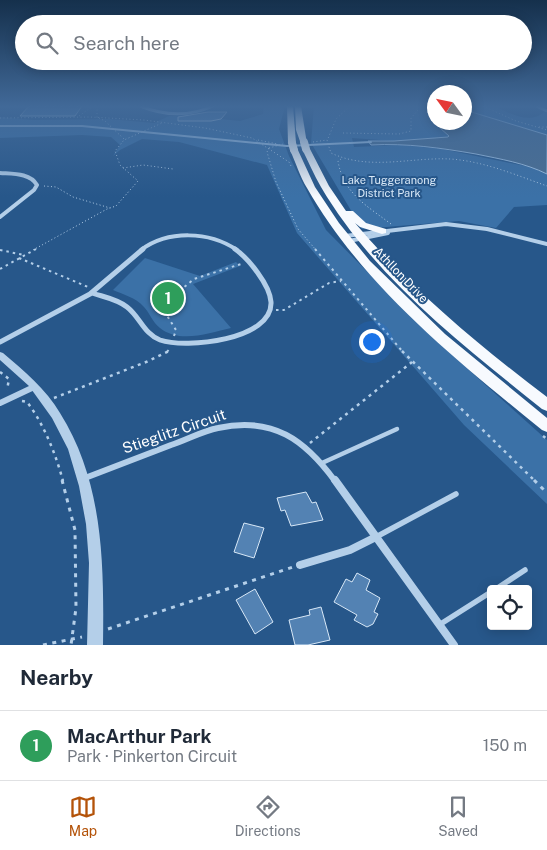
<!DOCTYPE html>
<html lang="en">
<head>
<meta charset="utf-8">
<style>
	body { margin:0; font-family:"Public Sans",sans-serif; background:#f2f2f3; color:#1f2937 }
	.controls { position:absolute; right:15px; bottom:15px; display:grid; overflow:hidden; border-radius:5px; box-shadow:0 2px 12px #0003 }
	.controls button { width:45px; height:45px; display:grid; place-items:center; padding:0; border:0; border-bottom:1px solid #e0e1e3; background:#fff; color:#1f2937; font:25px sans-serif }
	.compass { position:absolute; left:427px; top:85px; width:45px; height:45px; border-radius:50%; background:#fff; box-shadow:0 2px 12px #0003; rotate:303deg }
	.you { position:absolute; left:371px; top:341px; width:18px; height:18px; margin:-12px; border:4px solid #fff; border-radius:50%; background:#1a73e8; box-shadow:0 0 0 8px #1a73e833 }
	.badge { display:grid; place-items:center; width:32px; height:32px; border-radius:50%; background:#b45309; color:#fff; font-size:16px; font-weight:700 }
	.pin { position:absolute; translate:-50% -50%; border:2px solid #fff; box-shadow:0 1px 5px #0006 }
	.list { margin:0; padding:0; list-style:none }
	h2 { display:flex; justify-content:space-between; align-items:center; height:65px; margin:0; padding:0 20px; font-size:21px }
	h2 small { font-size:16px; font-weight:400; color:#747a83 }
	.list li { display:grid; grid-template-columns:32px 1fr auto; gap:15px; align-items:center; box-sizing:border-box; height:70px; padding:0 20px; border-top:1px solid #e0e1e3 }
	.list b { display:block; font-size:19px; white-space:nowrap }
	.list p { margin:0; font-size:16px; white-space:nowrap; color:#747a83 }
	.list em { font-size:16px; font-style:normal; color:#747a83 }
	.icon { flex:none; width:28px; height:28px; fill:none; stroke:currentColor; stroke-width:2; stroke-linecap:round; stroke-linejoin:round }
	.map { position:relative; flex:none; width:547px; height:645px; overflow:hidden }
	.search { position:absolute; background:#fff; box-shadow:0 2px 12px #0003; left:15px; right:15px; top:15px; height:55px; display:flex; align-items:center; gap:12px; box-sizing:border-box; padding:0 18px; border-radius:28px; color:#747a83; font-size:19px }
	.sheet { height:135px; background:#fff }
	nav { display:flex; justify-content:space-around; align-items:center; box-sizing:border-box; height:70px; border-top:1px solid #e0e1e3; background:#fff; font-size:14px; color:#747a83 }
	nav a { display:grid; justify-items:center; gap:2px }
	nav .on { color:#b45309 }
	.map>svg:first-child { display:block }
	.green { fill:#3b71a7 }
	.water { fill:#4c6f92; stroke:#a9caea }
	.lines { fill:none; stroke-linecap:round; stroke-linejoin:round }
	.stream { stroke:#a9caea; stroke-width:2 }
	.building { fill:#5382b3; stroke:#d8e8f7 }
	.path-far3 { stroke:#b4cfe9; stroke-width:1; stroke-dasharray:1 2.5; stroke-linecap:butt }
	.path-far2 { stroke:#b4cfe9; stroke-width:2; stroke-dasharray:2.5 4; stroke-linecap:butt }
	.path-far1 { stroke:#b4cfe9; stroke-width:2.5; stroke-dasharray:3 4.5; stroke-linecap:butt }
	.path { stroke:#b4cfe9; stroke-width:3; stroke-dasharray:4 5.5; stroke-linecap:butt }
	.service-far1 { stroke:#b4cfe9; stroke-width:4.5 }
	.service { stroke:#b4cfe9; stroke-width:5.5 }
	.minor-far4 { stroke:#b4cfe9; stroke-width:3 }
	.minor-far3 { stroke:#b4cfe9; stroke-width:4 }
	.minor-far2 { stroke:#b4cfe9; stroke-width:5 }
	.minor-far1 { stroke:#b4cfe9; stroke-width:6 }
	.minor { stroke:#b4cfe9; stroke-width:8 }
	.tertiary { fill:#b4cfe9; fill-rule:evenodd }
	.primary { fill:#f7fafe; fill-rule:evenodd }
	.primary-bridge { stroke:#f7fafe; stroke-width:8 }
	.labels { text-anchor:middle; dominant-baseline:central; stroke-width:4; stroke-linejoin:round; paint-order:stroke }
	.far-park-label { font-size:11px; fill:#d8e8f7; stroke:#27578a }
	.street-label { font-size:12px; fill:#fff; stroke:#27578a }
	.near-street-label { font-size:15px; fill:#fff; stroke:#27578a }
</style>
</head>
<body>
<div class="map">
<svg width="547" height="645" viewBox="0 0 547 645">
	<rect width="100%" height="100%" fill="#27578a"/>
	<g class="green">
		<polygon points="264,106 285,106 279,129 289,156 326,230 432,337 547,440 547,504 464,425 297,233 267,165 179,142 142,139 120,150 113,156 120,145 111,137 82,135 0,138 0,117 33,120 109,119 154,123 169,116 188,115 190,121 221,119 240,121 263,114"/>
		<polygon points="314,106 433,106 434,122 438,123 450,136 448,137 394,141 352,138 354,147 401,145 442,149 535,168 547,174 547,205 514,207 496,228 459,221 362,229 311,143"/>
		<path d="M464,106c9,0 25,-2 32,1 14,6 34,18 48,5l3,1v22l-82,-25z"/>
		<path d="M145,258l55,18 36,-14 4,4 -47,18 38,44c-22,5 -51,16 -71,0 -8,-6 -10,-15 -16,-21 -9,-10 -20,-12 -31,-17z"/>
	</g>
	<path class="water" d="M465,110l82,25v39c-22,-11 -47,-15 -71,-20 -35,-6 -69,-11 -105,-9l-3,-4h26l54,-4 1,-1 -9,-8 -2,-5 26,-1z"/>
	<g class="lines">
		<polyline class="stream" points="0,126 82,126 287,146 371,142"/>
	</g>
	<g class="building">
		<polygon points="29,106 82,106 75,116 20,116"/>
		<polygon points="208,112 227,112 221,119 211,121 178,121 178,117"/>
		<polygon points="306,492 312,503 316,502 323,520 291,526 285,510 281,511 277,498"/>
		<polygon points="244,523 264,528 254,558 234,552"/>
		<polygon points="357,573 370,580 366,590 380,598 374,612 378,614 373,624 367,627 354,620 357,615 334,602 346,579 352,582"/>
		<polygon points="255,589 273,622 255,634 236,600"/>
		<polygon points="321,607 330,640 308,645 295,645 289,620 310,615 309,610"/>
	</g>
	<g class="lines">
		<g class="path-far3">
			<polyline points="97,106 97,118"/>
			<path d="M350,106l-14,13 -9,22 4,12c38,18 80,4 119,6 33,2 66,16 97,27"/>
			<polyline points="483,106 516,121 547,130"/>
			<polyline points="79,116 93,106"/>
			<polyline points="0,118 90,117 144,120 205,128 252,138 289,162 291,166"/>
			<polyline points="99,118 105,121 124,139"/>
			<polyline points="539,127 547,127"/>
			<polyline points="343,133 399,134 411,131 411,118 418,110 418,106"/>
			<polyline points="258,140 278,144"/>
			<polyline points="313,142 327,140"/>
			<polyline points="269,148 267,152 276,182 298,229 316,250"/>
			<polyline points="269,148 283,144"/>
			<path d="M341,159l-3,2c5,32 29,45 53,63"/>
			<polyline points="123,168 143,165 173,169"/>
			<polyline points="44,186 56,187 73,197 110,208"/>
			<polyline points="33,250 107,209 116,206 138,181 120,165 115,151 124,140 162,123"/>
		</g>
		<g class="path-far2">
			<polyline points="315,249 403,352"/>
			<polyline points="0,250 24,255"/>
			<polyline points="19,258 88,287"/>
			<polyline points="0,269 36,249"/>
			<polyline points="276,310 284,310 329,283 341,281"/>
			<polyline points="174,336 176,330 161,306 194,279 241,264"/>
			<polyline points="167,352 170,348"/>
		</g>
		<g class="path-far1">
			<polyline points="402,351 535,481"/>
			<polyline points="0,372 9,379 7,390"/>
			<polyline points="54,398 146,362 169,351"/>
			<path d="M22,401l5,1c17,22 29,53 36,79"/>
			<polyline points="543,436 547,439"/>
			<polyline points="310,443 412,362"/>
		</g>
		<g class="path">
			<polyline points="62,480 75,530 76,608 71,645"/>
			<polyline points="534,480 547,493"/>
			<polyline points="108,629 293,567"/>
			<polyline points="43,645 82,637"/>
		</g>
		<polyline class="service-far1" points="322,463 397,429"/>
		<g class="service">
			<polyline points="376,537 456,494"/>
			<polyline points="496,589 525,570"/>
			<polyline points="439,625 491,592"/>
		</g>
		<g class="minor-far4">
			<path d="M140,106c25,10 49,11 73,0"/>
			<polyline points="536,106 547,111"/>
		</g>
		<g class="minor-far3">
			<path d="M0,173c13,1 30,0 37,12l-3,5 -34,27"/>
			<polyline points="345,236 446,224 487,229 547,244"/>
			<polyline points="349,241 388,233"/>
			<path d="M141,250c27,-20 68,-19 96,0"/>
		</g>
		<g class="minor-far2">
			<path d="M92,293c12,4 25,6 35,14 13,10 17,27 33,33 26,9 113,0 111,-38 -1,-17 -23,-44 -36,-53"/>
			<polyline points="0,342 90,294 143,249"/>
		</g>
		<g class="minor-far1">
			<polyline points="0,403 34,387"/>
			<path d="M85,478c29,-11 58,-22 86,-33 16,-5 31,-14 47,-17 55,-12 87,12 117,53"/>
		</g>
		<g class="minor">
			<polyline points="335,480 454,645"/>
			<polyline points="300,565 350,550 376,537"/>
		</g>
		<path class="tertiary" d="M0,352l3,1c21,18 43,36 57,60 44,70 44,153 43,232h-16l2,-82 -3,-39 -7,-38 -11,-37 -16,-31 -23,-32 -29,-26z"/>
		<g class="primary">
			<polygon points="287,106 293,106 296,143 292,145 288,143"/>
			<polygon points="295,106 301,106 307,144 301,144 296,130"/>
			<path d="M303,147l7,2 19,37 17,25h7l13,12 20,6v4l-4,1 -22,-7 -5,-4c56,66 122,121 192,174v14l-5,-2c-81,-65 -168,-132 -221,-222 -7,-12 -13,-26 -19,-38z"/>
			<path d="M291,148h6l18,39 24,36 31,38 75,73 102,84v14l-5,-2c-86,-70 -179,-144 -235,-242 -7,-11 -11,-25 -17,-38z"/>
		</g>
		<g class="primary-bridge">
			<polyline points="304,142 306,149"/>
			<polyline points="292,143 294,150"/>
		</g>
	</g>
	<linearGradient id="sky" x2="0" y2="1"><stop stop-color="#15304c"/><stop offset="0.54" stop-color="#416998"/><stop offset="1" stop-color="#416998" stop-opacity="0"/></linearGradient>
	<rect width="547" height="197" fill="url(#sky)"/>
	<g class="labels">
		<g class="far-park-label">
			<text x="389" y="180">Lake Tuggeranong<tspan x="389" dy="13">District Park</tspan></text>
		</g>
		<g class="street-label">
			<text transform="translate(401 275) rotate(46)">Athllon Drive</text>
		</g>
		<g class="near-street-label">
			<text transform="translate(174 431) rotate(-19)">Stieglitz Circuit</text>
		</g>
	</g>
</svg>
<div class="controls">
<button><svg class="icon" aria-label="locate" viewBox="0 0 24 24"><circle cx="12" cy="12" r="6"/><path d="M12 2v4M12 18v4M2 12h4M18 12h4"/></svg></button>
</div>
<svg class="compass" viewBox="-18 -18 36 36"><path d="M0-13l5 13h-10z" fill="#e53935"/><path d="M0 13l5-13h-10z" fill="#747a83"/></svg>
<div class="you"></div>
<div class="pin badge" style="left:168px;top:298px;background:#2e9e5b">1</div>
<div class="search"><svg class="icon" aria-label="search" viewBox="0 0 24 24"><circle cx="10" cy="10" r="6"/><path d="M15 15l6 6"/></svg>Search here</div>
</div>
<section class="sheet">
<h2>Nearby<small></small></h2>
<ul class="list">
<li><span class="badge" style="background:#2e9e5b">1</span><div><b>MacArthur Park</b><p>Park · Pinkerton Circuit</p></div><em>150 m</em></li>
</ul>
</section>
<nav>
<a class="on"><svg class="icon" aria-label="map" viewBox="0 0 24 24"><path d="M3 6l6-2 6 2 6-2v14l-6 2-6-2-6 2zM9 4v14M15 6v14"/></svg>Map</a>
<a><svg class="icon" aria-label="directions" viewBox="0 0 24 24"><path d="M12 3l9 9-9 9-9-9zM9 14v-3h6M13 9l2 2-2 2"/></svg>Directions</a>
<a><svg class="icon" aria-label="saved" viewBox="0 0 24 24"><path d="M7 4h10v16l-5-4-5 4z"/></svg>Saved</a>
</nav>
</body>
</html>
